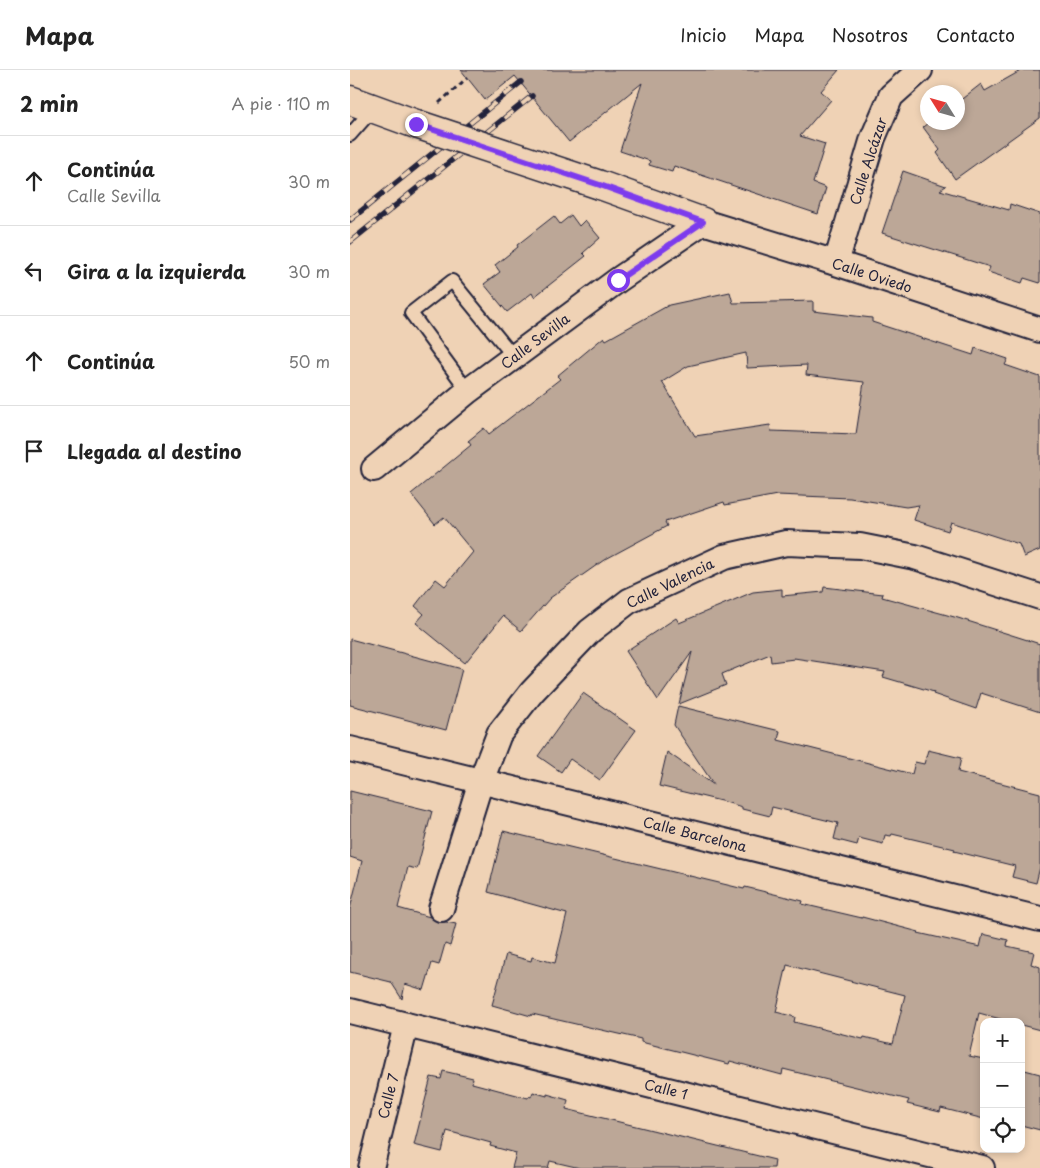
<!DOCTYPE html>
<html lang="es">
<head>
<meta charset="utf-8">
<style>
	body { margin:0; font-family:"Playpen Sans",sans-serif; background:#f2f2f2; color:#222 }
	.controls { position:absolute; right:15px; bottom:15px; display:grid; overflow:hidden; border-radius:10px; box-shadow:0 2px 8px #0003 }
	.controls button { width:45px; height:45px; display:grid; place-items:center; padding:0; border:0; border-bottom:1px solid #e0e0e0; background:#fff; color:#222; font:25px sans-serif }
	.compass { position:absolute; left:570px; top:15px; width:45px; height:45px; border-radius:50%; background:#fff; box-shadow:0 2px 8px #0003; rotate:307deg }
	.stop { position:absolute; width:15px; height:15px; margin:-11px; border:4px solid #7c3aed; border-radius:50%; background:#fff }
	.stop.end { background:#7c3aed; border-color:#fff; box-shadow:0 1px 5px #0008 }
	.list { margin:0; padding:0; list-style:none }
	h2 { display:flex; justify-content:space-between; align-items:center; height:65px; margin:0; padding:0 20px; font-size:21px }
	h2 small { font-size:16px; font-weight:400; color:#767676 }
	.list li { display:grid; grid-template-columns:32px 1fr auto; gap:15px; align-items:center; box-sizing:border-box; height:90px; padding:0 20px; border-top:1px solid #e0e0e0 }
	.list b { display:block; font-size:19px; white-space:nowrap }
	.list p { margin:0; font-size:16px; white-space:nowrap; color:#767676 }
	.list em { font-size:16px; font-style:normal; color:#767676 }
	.icon { flex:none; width:28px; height:28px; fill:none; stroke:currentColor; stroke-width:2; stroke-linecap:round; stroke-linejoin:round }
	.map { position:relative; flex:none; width:690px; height:1098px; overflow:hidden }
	header { display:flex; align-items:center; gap:30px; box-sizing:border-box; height:70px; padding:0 25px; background:#fff; border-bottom:1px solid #e0e0e0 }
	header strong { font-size:24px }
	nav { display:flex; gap:28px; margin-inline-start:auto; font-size:18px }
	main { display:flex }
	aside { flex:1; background:#fff }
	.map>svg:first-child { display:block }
	.building { fill:#bca797; stroke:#22223b; fill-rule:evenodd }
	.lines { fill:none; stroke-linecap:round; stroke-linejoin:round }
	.lane-casing { stroke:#22223b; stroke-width:16 }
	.street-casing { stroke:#22223b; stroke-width:28 }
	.secondary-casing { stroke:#22223b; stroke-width:31 }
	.path { stroke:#22223b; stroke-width:3; stroke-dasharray:5 4; stroke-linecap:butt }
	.lane { stroke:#efd2b5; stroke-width:12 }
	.street { stroke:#efd2b5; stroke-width:24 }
	.secondary { stroke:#efd2b5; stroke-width:28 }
	.rail-casing { stroke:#22223b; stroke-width:5.5 }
	.rail { stroke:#efd2b5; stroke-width:4; stroke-dasharray:11; stroke-linecap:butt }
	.secondary-bridge-casing { stroke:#22223b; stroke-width:31; stroke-linecap:butt }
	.secondary-bridge { stroke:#efd2b5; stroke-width:28 }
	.route { stroke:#7c3aed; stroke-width:6 }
	.labels { text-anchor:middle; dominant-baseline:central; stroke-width:4.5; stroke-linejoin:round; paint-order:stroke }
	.street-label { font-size:14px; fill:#22223b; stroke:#efd2b5 }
</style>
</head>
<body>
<header>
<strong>Mapa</strong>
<nav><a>Inicio</a><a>Mapa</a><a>Nosotros</a><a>Contacto</a></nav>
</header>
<main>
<aside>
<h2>2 min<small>A pie · 110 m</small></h2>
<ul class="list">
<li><svg class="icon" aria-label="ahead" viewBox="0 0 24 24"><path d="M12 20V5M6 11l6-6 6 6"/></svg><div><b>Continúa</b><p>Calle Sevilla</p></div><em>30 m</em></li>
<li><svg class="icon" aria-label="left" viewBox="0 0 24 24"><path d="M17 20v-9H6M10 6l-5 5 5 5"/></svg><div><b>Gira a la izquierda</b></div><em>30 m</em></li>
<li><svg class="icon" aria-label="ahead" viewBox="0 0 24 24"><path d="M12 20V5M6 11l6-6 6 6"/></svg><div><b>Continúa</b></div><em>50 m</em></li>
<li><svg class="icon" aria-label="arrive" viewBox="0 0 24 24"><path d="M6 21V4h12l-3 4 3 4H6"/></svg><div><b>Llegada al destino</b></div></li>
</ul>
</aside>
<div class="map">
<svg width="690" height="1098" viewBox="0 0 690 1098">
	<rect width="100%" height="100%" fill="#efd2b5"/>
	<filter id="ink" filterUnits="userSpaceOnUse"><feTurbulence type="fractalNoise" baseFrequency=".02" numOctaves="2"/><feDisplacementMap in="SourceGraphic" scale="10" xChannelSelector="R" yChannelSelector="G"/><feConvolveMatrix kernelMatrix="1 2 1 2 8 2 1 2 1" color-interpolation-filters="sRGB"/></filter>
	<g filter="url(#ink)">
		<g class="building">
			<polygon points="111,0 489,0 471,21 481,30 450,66 475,74 463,113 476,118 468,144 324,96 322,102 299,95 300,91 270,81 292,13 219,72 165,6 135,30"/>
			<polygon points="672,0 690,0 690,48 605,109 587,83 590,80 573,57 579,52 608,52 608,32 631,14 635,21"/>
			<polygon points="553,101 596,116 590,120 659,140 660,134 690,144 690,213 674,208 672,213 638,202 640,197 532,163"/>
			<polygon points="221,145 229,156 235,150 250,168 233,183 236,186 184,227 182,223 157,242 134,214 150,202 145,195 168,177 167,175 204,146 210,154"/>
			<path d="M380,222l3,11 80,-2v10l59,7v4l101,33 2,-7 33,11 -3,6 35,12v173l-16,7 -5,-13 -68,-22 -3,9 -34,-11 5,-15 -13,2 -56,-9 -73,-3 -52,10 -1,-3 -59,20 2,4 -63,34 -54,38 -29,33 -18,-15 -38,47 -49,-40 8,-9 -9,-8 21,-27 9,7 28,-34 -29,-35 -9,7 -24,-30 60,-49 -3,-4 16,-13 5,6 71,-55 -3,-3 47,-39 2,3 63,-35zM396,283l1,15 60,-3 -1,10 58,7 -8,52 -85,-3 -1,-6 -75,11 -33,-54 26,-16z"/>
			<polygon points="474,517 533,524 532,527 608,548 690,574 690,642 631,623 626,639 583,624 584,622 533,607 535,602 444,588 444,589 421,592 420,584 372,604 376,615 329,634 342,582 308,630 276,581 326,548 329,553 403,522 432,519 432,526 473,522"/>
			<polygon points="0,569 112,599 96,660 0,635"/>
			<polygon points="233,623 286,660 250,710 220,689 211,702 188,686"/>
			<polygon points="328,636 430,661 428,670 562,704 565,692 574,694 578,680 611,688 608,702 690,723 690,797 686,813 662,807 665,796 604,781 605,779 542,764 541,766 535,765 533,774 509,768 507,775 484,769 488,753 422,737 420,746 392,739 392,737 375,732 309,716 317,682 364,715 324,655"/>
			<polygon points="0,721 82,741 67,799 58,797 48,838 80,847 87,852 96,852 106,854 100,876 95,874 89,895 82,893 74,920 55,914 52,929 41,912 0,902 0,839 12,791 0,787"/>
			<path d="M153,761l241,58 1,-2 58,14 -1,3 60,14v-1l57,15 -1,1 62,14 3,-13 25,6 -1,6 27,6 -3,12 9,3v63l-19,-5v-3h-10l-32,-9 -10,43 15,3v60l-43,-11 -1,4 -33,-8 2,-4 -126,-31 -1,6 -52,-14 -1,3 -88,-22v-3l-109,-25 -1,2 -39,-11 14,-51 25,7 1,-4 23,6 12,-49 -79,-22zM437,895l118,30 -12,49 -29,-7 -1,2 -69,-17 1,-5 -19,-5z"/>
			<polygon points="671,999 690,1004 690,1060 671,1055"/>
			<polygon points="93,1001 123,1008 122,1013 178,1028 179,1026 181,1027 183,1022 197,1026 197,1024 218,1030 216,1039 425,1090 424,1098 230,1098 200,1091 198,1098 162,1098 166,1083 140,1076 141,1073 97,1061 92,1082 64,1075 81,1007 91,1009"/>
		</g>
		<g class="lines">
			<defs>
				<g id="lane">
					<polyline points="0,65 23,39"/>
					<polyline points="118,321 61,243 102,211 164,287"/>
				</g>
				<g id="street">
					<polyline points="486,193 523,68 541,26 570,0"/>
					<polyline points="24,399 118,321 268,210 353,152 486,193 690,260"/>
					<polyline points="0,679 690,849"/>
					<polyline points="91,839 131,711 149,664 182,622 240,561 279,531 374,487 436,473 510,476 565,487 690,527"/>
					<polyline points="0,941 632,1098"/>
					<polyline points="21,1098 56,955"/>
				</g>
				<g id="secondary">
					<polyline points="0,30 66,54"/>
					<polyline points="250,115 353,152"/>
				</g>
			</defs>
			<use href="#lane" class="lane-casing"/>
			<use href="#street" class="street-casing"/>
			<use href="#secondary" class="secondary-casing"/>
			<polyline class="path" points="89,33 117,8"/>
			<use href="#lane" class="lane"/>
			<use href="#street" class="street"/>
			<use href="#secondary" class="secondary"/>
			<defs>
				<g id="rail">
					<polyline points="0,150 171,12"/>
					<polyline points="0,172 182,26"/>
				</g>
			</defs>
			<use href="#rail" class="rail-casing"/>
			<use href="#rail" class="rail"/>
			<defs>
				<polyline id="secondary-bridge" points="66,54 250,115"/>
			</defs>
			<use href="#secondary-bridge" class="secondary-bridge-casing"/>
			<use href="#secondary-bridge" class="secondary-bridge"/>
		</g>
	</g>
	<g class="lines" filter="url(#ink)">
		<polyline class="route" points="66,54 250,115 353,152 268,210"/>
	</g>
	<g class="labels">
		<g class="street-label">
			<text transform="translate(518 91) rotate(-72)">Calle Alcázar</text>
			<text transform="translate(522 205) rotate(18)">Calle Oviedo</text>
			<text transform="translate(185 271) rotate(-37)">Calle Sevilla</text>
			<text transform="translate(320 513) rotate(-26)">Calle Valencia</text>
			<text transform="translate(345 764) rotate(14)">Calle Barcelona</text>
			<text transform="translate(316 1019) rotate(14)">Calle 1</text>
			<text transform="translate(38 1026) rotate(-76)">Calle 7</text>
		</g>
	</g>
</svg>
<div class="controls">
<button>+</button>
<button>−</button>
<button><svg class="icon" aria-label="locate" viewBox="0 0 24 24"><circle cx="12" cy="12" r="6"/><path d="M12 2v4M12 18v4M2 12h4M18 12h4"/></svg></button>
</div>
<svg class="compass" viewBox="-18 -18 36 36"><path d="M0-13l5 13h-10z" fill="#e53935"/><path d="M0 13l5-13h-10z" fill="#767676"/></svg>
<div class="stop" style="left:268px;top:210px"></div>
<div class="stop end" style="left:66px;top:54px"></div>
</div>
</main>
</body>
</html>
